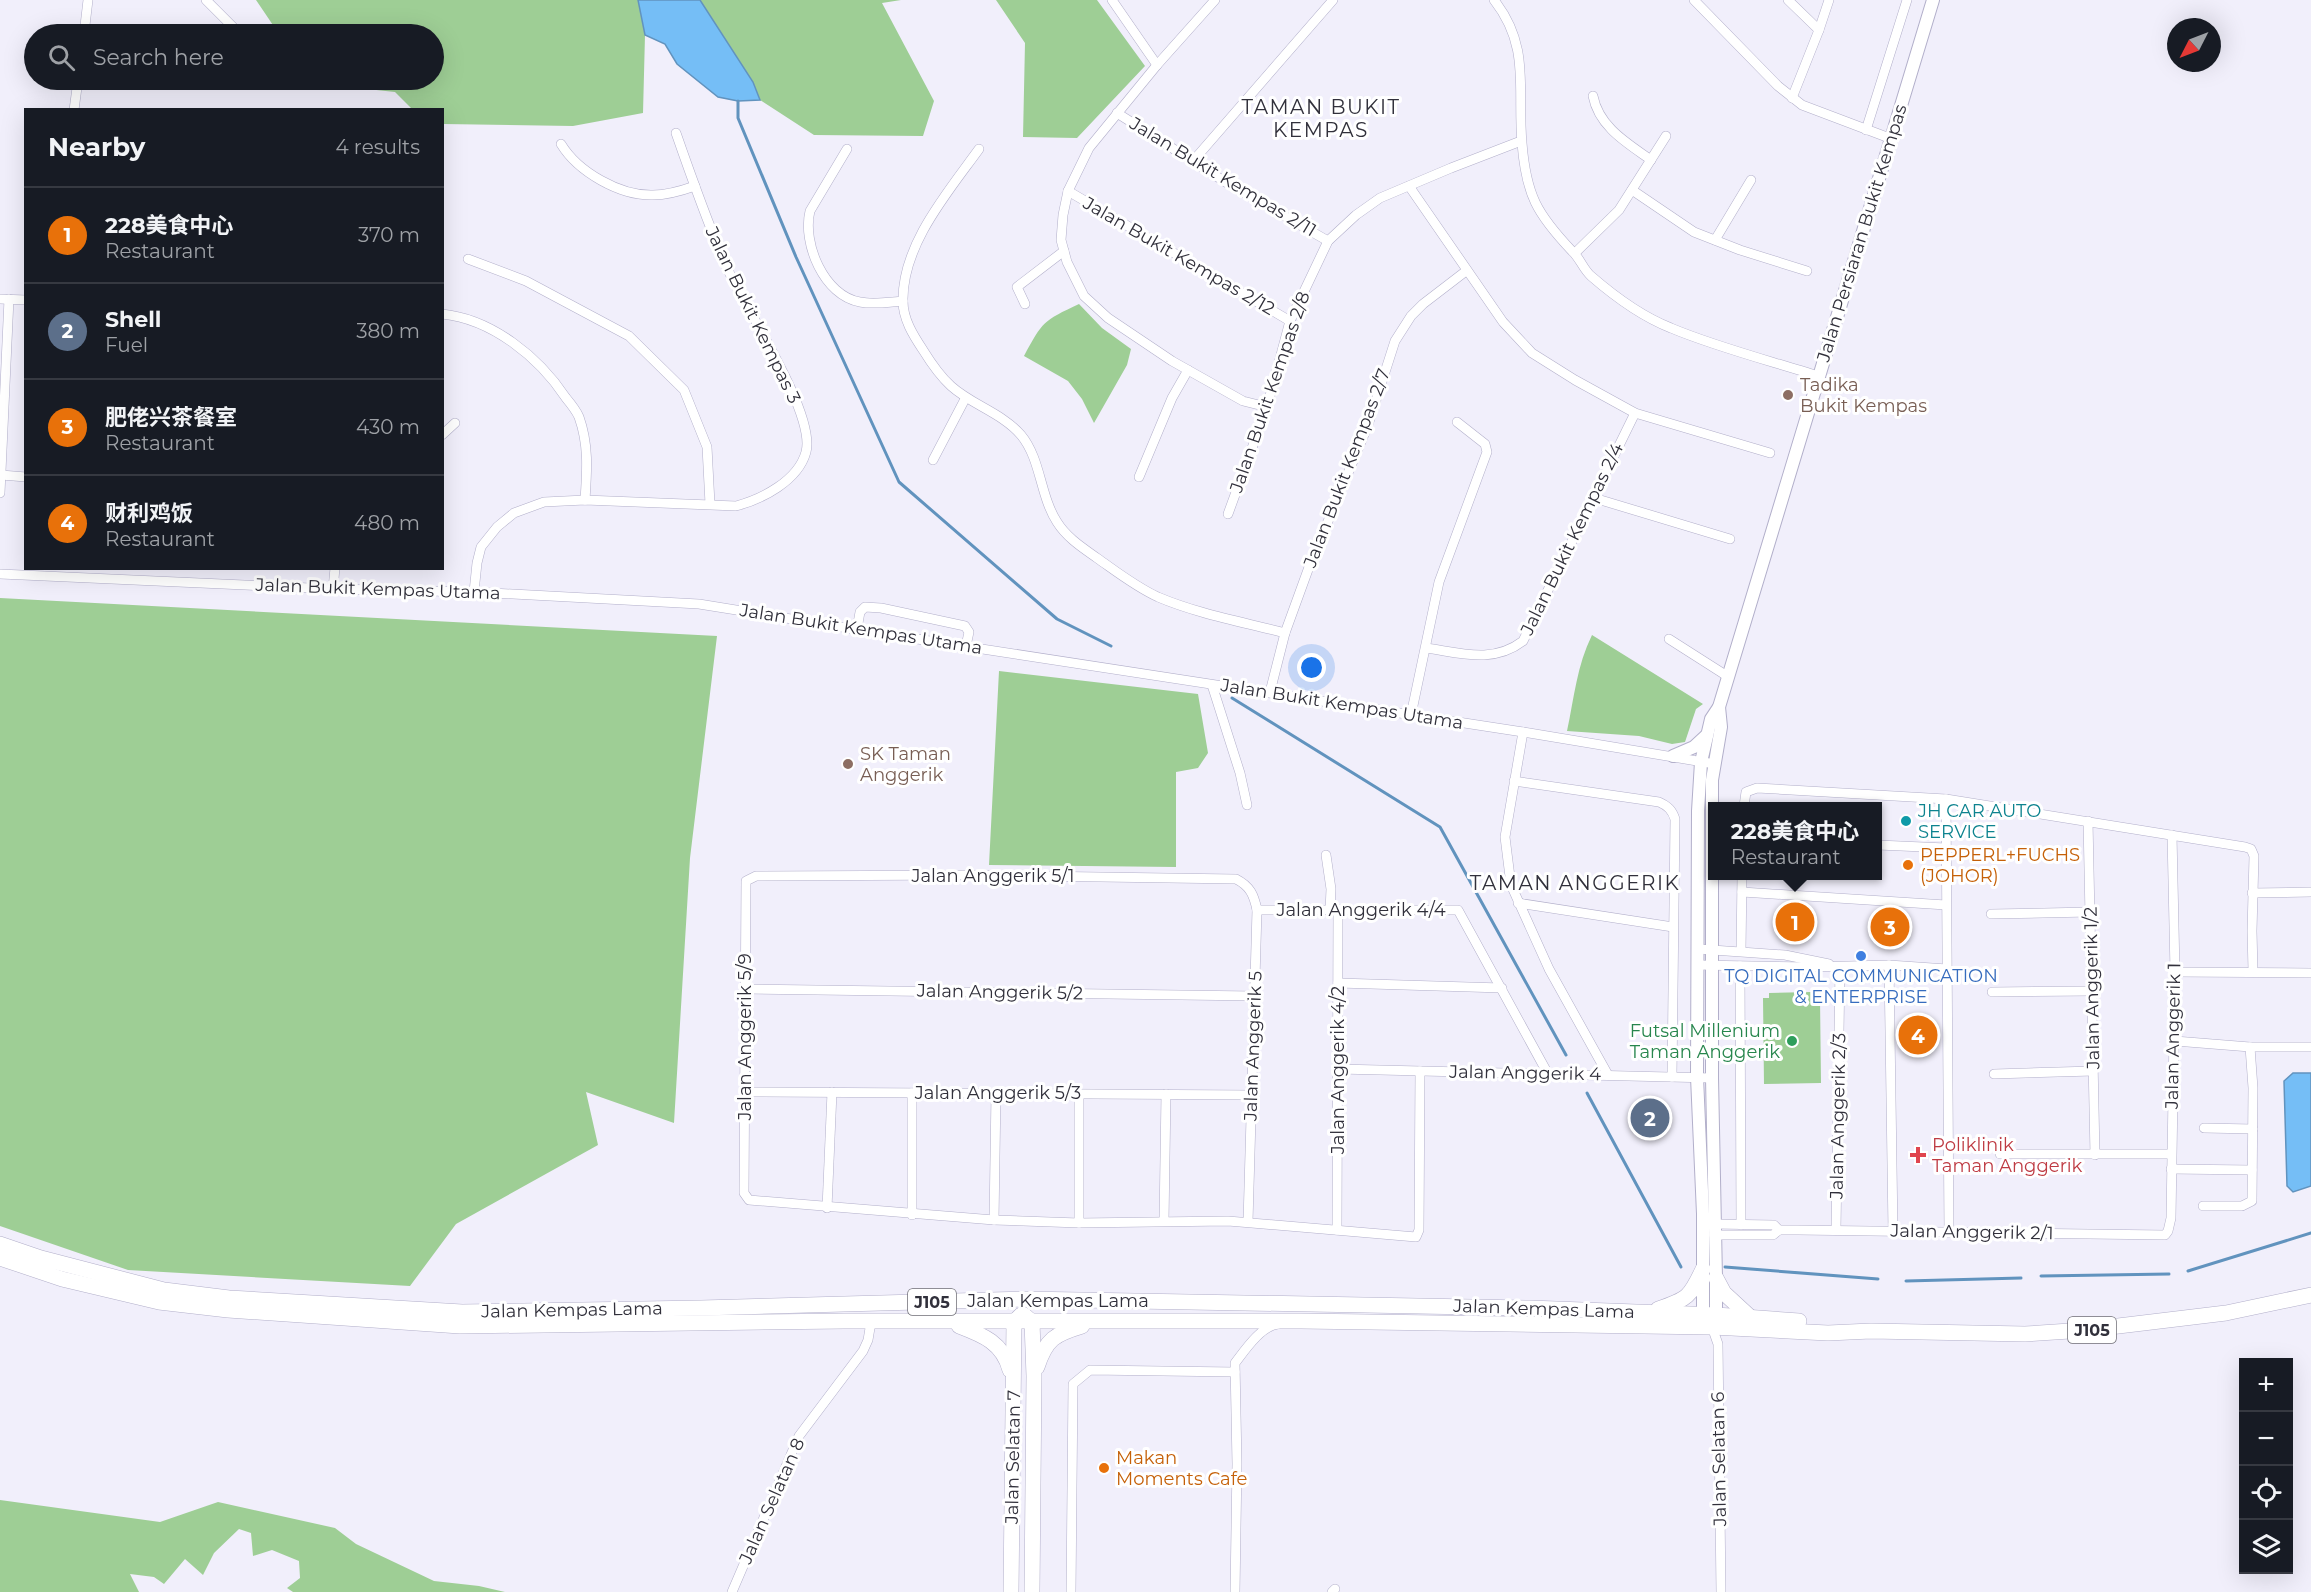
<!DOCTYPE html>
<html lang="en">
<head>
<meta charset="utf-8">
<style>
	body { margin:0; font-family:Montserrat,"Noto Sans SC",sans-serif; background:#242831; color:#f1f3f6 }
	.controls { position:absolute; right:18px; bottom:18px; display:grid; overflow:hidden; border-radius:0px; box-shadow:0 6px 24px #0002 }
	.controls button { width:54px; height:54px; display:grid; place-items:center; padding:0; border:0; border-bottom:2px solid #363941; background:#171b24; color:#f1f3f6; font:30px sans-serif }
	.compass { position:absolute; left:2167px; top:18px; width:54px; height:54px; border-radius:50%; background:#171b24; box-shadow:0 6px 24px #0002; rotate:228deg }
	.you { position:absolute; left:1312px; top:668px; width:21px; height:21px; margin:-15px; border:4px solid #fff; border-radius:50%; background:#1a73e8; box-shadow:0 0 0 9px #1a73e833 }
	.badge { display:grid; place-items:center; width:39px; height:39px; border-radius:50%; background:#0b8043; color:#fff; font-size:20px; font-weight:700 }
	.pin { position:absolute; translate:-50% -50%; border:3px solid #fff; box-shadow:0 2px 6px #0006 }
	.popup { position:absolute; left:1708px; top:802px; width:174px; height:78px; box-sizing:border-box; display:grid; place-content:center; border-radius:0px; background:#171b24; filter:drop-shadow(0 2px 4px #0005); font-size:20px; white-space:nowrap; color:#9ea1a6 }
	.popup b { font-size:22px; color:#f1f3f6 }
	.popup::after { content:''; position:absolute; left:50%; top:100%; margin-left:-12px; border:12px solid transparent; border-top-color:#171b24 }
	.list { margin:0; padding:0; list-style:none }
	h2 { display:flex; justify-content:space-between; align-items:center; height:78px; margin:0; padding:0 24px; font-size:26px }
	h2 small { font-size:20px; font-weight:400; color:#9ea1a6 }
	.list li { display:grid; grid-template-columns:39px 1fr auto; gap:18px; align-items:center; box-sizing:border-box; height:96px; padding:0 24px; border-top:2px solid #363941 }
	.list b { display:block; font-size:22px; white-space:nowrap }
	.list p { margin:0; font-size:20px; white-space:nowrap; color:#9ea1a6 }
	.list em { font-size:20px; font-style:normal; color:#9ea1a6 }
	.icon { flex:none; width:33px; height:33px; fill:none; stroke:currentColor; stroke-width:2; stroke-linecap:round; stroke-linejoin:round }
	.map { position:relative; flex:none; width:2311px; height:1592px; overflow:hidden }
	.search { position:absolute; background:#171b24; box-shadow:0 6px 24px #0002; left:24px; top:24px; width:420px; height:66px; display:flex; align-items:center; gap:15px; box-sizing:border-box; padding:0 21px; border-radius:33px; color:#9ea1a6; font-size:22px }
	.panel { position:absolute; background:#171b24; box-shadow:0 6px 24px #0002; left:24px; top:108px; width:420px; height:462px; border-radius:0px }
	.map>svg:first-child { display:block }
	.green { fill:#9ece95 }
	.water { fill:#75bef6; stroke:#6193be; stroke-width:1.5 }
	.lines { fill:none; stroke-linecap:round; stroke-linejoin:round }
	.stream { stroke:#6193be; stroke-width:3 }
	.minor-casing { stroke:#b2afca; stroke-width:10 }
	.tertiary-casing { stroke:#b2afca; stroke-width:14 }
	.primary-casing { stroke:#b2afca; stroke-width:16 }
	.minor { stroke:#fff; stroke-width:9 }
	.tertiary { stroke:#fff; stroke-width:12 }
	.primary { stroke:#fff; stroke-width:15 }
	.education-dot { fill:#8d6e63; stroke:#fff; stroke-width:2 }
	.culture-dot { fill:#0f9aa8; stroke:#fff; stroke-width:2 }
	.food-dot { fill:#e8710a; stroke:#fff; stroke-width:2 }
	.shop-dot { fill:#3f7fe0; stroke:#fff; stroke-width:2 }
	.leisure-dot { fill:#2e9e5b; stroke:#fff; stroke-width:2 }
	.health-dot { fill:#e0444e; stroke:#fff; stroke-width:2 }
	.labels { text-anchor:middle; dominant-baseline:central; stroke-width:6; stroke-linejoin:round; paint-order:stroke }
	.shield { fill:#fff; stroke:#6f6e76; stroke-width:1.5 }
	.shield-label { font-size:16px; font-weight:bold; fill:#31303b }
	.street-label { font-size:18px; fill:#31303b; stroke:#fff }
	.education-label { font-size:18px; fill:#785e54; stroke:#fff; text-anchor:start }
	.culture-label { font-size:18px; fill:#0d838f; stroke:#fff; text-anchor:start }
	.food-label { font-size:18px; fill:#c56008; stroke:#fff; text-anchor:start }
	.shop-label { font-size:18px; fill:#366cbe; stroke:#fff }
	.leisure-label { font-size:18px; fill:#27864d; stroke:#fff; text-anchor:end }
	.health-label { font-size:18px; fill:#be3a42; stroke:#fff; text-anchor:start }
	.neighbourhood-label { font-size:20px; letter-spacing:1.5px; fill:#31303b; stroke:#fff }
</style>
</head>
<body>
<div class="map">
<svg width="2311" height="1592" viewBox="0 0 2311 1592">
	<rect width="100%" height="100%" fill="#f1effb"/>
	<g class="green">
		<polygon points="256,0 638,0 645,35 643,113 573,126 443,124 442,110 412,109 395,92 311,83 309,80 434,80 434,34 279,34"/>
		<polygon points="700,0 901,0 882,3 934,101 923,136 814,135 760,100 753,82"/>
		<polygon points="996,0 1097,0 1145,66 1077,138 1023,137 1025,43"/>
		<path d="M1079,304l23,24 29,21 -4,16 -33,58 -12,-24 -14,-18 -44,-25c19,-35 19,-35 55,-52z"/>
		<polygon points="0,598 717,636 690,858 674,1123 586,1092 598,1145 456,1224 410,1286 128,1270 0,1226"/>
		<path d="M1592,635l111,69 -7,5 -11,33 -13,2 -33,-8 -72,-5c7,-33 10,-66 25,-96z"/>
		<polygon points="999,671 1198,694 1208,753 1198,768 1176,772 1176,867 989,865"/>
		<polygon points="1811,992 1811,998 1820,998 1821,1083 1764,1084 1763,998 1769,998 1769,993"/>
		<polygon points="0,1500 160,1522 218,1502 335,1528 356,1544 434,1581 479,1586 505,1592 293,1592 287,1588 300,1578 299,1561 272,1550 253,1556 251,1533 239,1529 214,1553 203,1575 185,1559 164,1584 154,1577 130,1574 139,1592 0,1592"/>
	</g>
	<g class="water">
		<polygon points="638,0 700,0 753,82 760,100 738,101 718,97 677,64 665,44 645,35"/>
		<polygon points="2293,1073 2311,1073 2311,1186 2293,1192 2287,1186 2284,1081"/>
	</g>
	<g class="lines">
		<g class="stream">
			<polyline points="738,101 738,118 796,257 899,482 1057,619 1111,646"/>
			<polyline points="1232,698 1440,827 1566,1055"/>
			<polyline points="1587,1093 1681,1267"/>
			<polyline points="1725,1267 1878,1279"/>
			<polyline points="2188,1271 2311,1233"/>
			<polyline points="2041,1276 2169,1274"/>
			<polyline points="1906,1281 2021,1278"/>
		</g>
		<defs>
			<g id="minor">
				<polyline points="206,0 240,34"/>
				<polyline points="1112,0 1157,65"/>
				<polyline points="1215,0 1157,65 1089,148 1068,191 1063,215 1061,240 1067,262 1084,296 1108,318 1172,361 1243,401 1267,407"/>
				<path d="M1494,0c37,47 23,89 28,143 4,52 15,71 50,108 8,7 11,18 19,25 23,20 52,41 80,52 45,19 100,33 147,48"/>
				<polyline points="1694,0 1778,86 1802,105 1892,139"/>
				<polyline points="1788,0 1819,30"/>
				<polyline points="84,34 88,0"/>
				<path d="M1593,96c6,31 34,47 58,64"/>
				<polyline points="1792,98 1819,30 1829,0"/>
				<polyline points="74,110 78,80"/>
				<polyline points="1117,113 1227,183 1328,241"/>
				<polyline points="1866,130 1907,0"/>
				<path d="M561,144c17,28 59,52 92,51 15,0 28,-4 42,-9"/>
				<path d="M847,149l-37,62c-8,32 14,85 50,91 14,3 29,0 43,-1"/>
				<path d="M979,149c-31,43 -77,96 -76,152 0,18 10,34 20,49 8,13 17,26 28,36 21,19 51,27 70,49 20,24 19,61 36,87 10,16 26,26 40,36 20,14 39,29 61,39 40,17 85,25 127,36"/>
				<polyline points="1193,161 1333,0"/>
				<polyline points="1409,186 1503,322 1532,353 1575,380 1635,413 1770,453"/>
				<polyline points="1632,190 1694,232 1740,250 1807,271"/>
				<polyline points="1068,191 1290,321"/>
				<polyline points="1715,240 1751,180"/>
				<polyline points="1575,253 1619,210 1666,136"/>
				<polyline points="468,259 526,281 629,336 684,390 707,447 710,504"/>
				<polyline points="0,299 26,300"/>
				<polyline points="1025,304 1017,287 1064,251"/>
				<path d="M442,314c50,5 97,43 124,84 5,6 10,12 13,19 10,28 8,54 6,83"/>
				<polyline points="442,435 455,423"/>
				<polyline points="933,460 965,399"/>
				<polyline points="1,475 26,477"/>
				<polyline points="1139,477 1172,398 1188,370"/>
				<polyline points="0,493 9,299"/>
				<polyline points="1594,498 1730,539"/>
				<polyline points="1228,514 1267,407 1290,321 1328,241 1356,215 1380,198 1451,168 1521,141"/>
				<polyline points="0,574 333,589 474,592 699,604 878,633 1523,732 1715,764"/>
				<polyline points="333,589 335,568"/>
				<path d="M474,592l3,-29 4,-16 16,-20 17,-14 30,-11 41,-2 151,6c26,-7 62,-25 70,-54 10,-38 -60,-143 -78,-182 -20,-45 -36,-91 -52,-137"/>
				<polyline points="857,629 860,612 865,607 881,608 965,626 969,632 966,646"/>
				<polyline points="1669,639 1727,676"/>
				<path d="M1426,648c35,5 67,16 97,-7l112,-228"/>
				<polyline points="1212,685 1240,773 1247,805"/>
				<polyline points="1270,692 1285,633 1309,567 1368,425 1395,341 1411,316 1423,304 1466,271"/>
				<polyline points="1411,715 1439,582 1487,452 1485,444 1457,422"/>
				<polyline points="1523,732 1505,837 1511,885 1549,969 1608,1075"/>
				<path d="M1514,781l145,21c9,4 13,8 16,17l-3,258"/>
				<polyline points="1946,799 1949,1233"/>
				<polyline points="1744,806 1746,792 1757,788 1946,799 2245,847 2251,849 2254,856 2252,931 2253,971"/>
				<polyline points="2088,821 2095,1155"/>
				<polyline points="1878,845 1946,848"/>
				<polyline points="1326,855 1331,889 1330,910"/>
				<polyline points="1742,892 1946,905"/>
				<polyline points="2252,893 2311,892"/>
				<polyline points="1518,903 1673,927"/>
				<polyline points="1257,910 1458,910 1548,1074"/>
				<polyline points="1991,914 2090,912"/>
				<polyline points="1698,949 1785,955 1829,964"/>
				<polyline points="1741,951 1742,876"/>
				<polyline points="1698,965 1809,967 1889,965 1947,969"/>
				<polyline points="1889,965 1893,1231"/>
				<polyline points="1740,966 1741,1225"/>
				<polyline points="2175,972 2311,973"/>
				<polyline points="1338,983 1502,988"/>
				<polyline points="745,989 1254,996"/>
				<polyline points="1992,992 2092,991"/>
				<polyline points="2175,1041 2250,1047 2311,1047"/>
				<polyline points="1338,1069 1712,1078"/>
				<polyline points="1994,1074 2093,1071"/>
				<polyline points="745,1092 1252,1095"/>
				<polyline points="912,1093 912,1215"/>
				<polyline points="2204,1128 2253,1129"/>
				<polyline points="2000,1154 2171,1154"/>
				<polyline points="2171,1169 2252,1170"/>
				<polyline points="2203,1206 2242,1206 2252,1201 2253,1088 2250,1047"/>
				<polyline points="827,1208 832,1092"/>
				<polyline points="994,1220 996,1093"/>
				<polyline points="1164,1221 1166,1094"/>
				<path d="M1248,1222l9,-312c-3,-15 -7,-24 -21,-31l-266,-4 -214,1 -10,5 -2,312 5,7 245,20 85,3 149,-2 188,16 3,-7 1,-159"/>
				<polyline points="1079,1223 1079,1094"/>
				<polyline points="1714,1224 1774,1225 1779,1230 1798,1230 2165,1235 2168,1231 2171,1218 2175,972 2172,835"/>
				<polyline points="1337,1230 1338,909"/>
				<polyline points="1836,1230 1840,967"/>
				<polyline points="1714,1235 1773,1235 1779,1230"/>
				<polyline points="1712,1327 1718,1344 1721,1592"/>
				<polyline points="732,1592 799,1436 863,1351 868,1340 871,1322"/>
				<polyline points="1071,1592 1073,1384 1090,1370 1235,1372"/>
				<path d="M1235,1592l2,-128 -2,-101c10,-13 26,-37 43,-39"/>
				<polyline points="1332,1592 1335,1589"/>
			</g>
			<g id="tertiary">
				<polyline points="1673,756 1694,747 1707,735"/>
				<polyline points="1708,1321 1703,1315 1703,1214 1697,1077 1698,811 1701,762 1711,719 1719,707 1933,0"/>
				<polyline points="1714,1322 1716,1315 1716,1278 1712,1078 1712,780 1721,727 1719,707"/>
			</g>
			<g id="primary">
				<polyline points="0,1244 41,1258 164,1290 229,1298 462,1312 701,1308 1025,1299 1530,1308 1716,1315 1799,1321"/>
				<polyline points="0,1258 62,1279 159,1302 228,1310 460,1326 844,1321 1301,1321 1712,1327 1828,1333 1871,1331 2025,1334 2085,1330 2226,1313 2311,1295"/>
				<polyline points="1716,1278 1724,1293 1750,1317"/>
				<path d="M1658,1309c30,-10 32,-12 45,-40"/>
				<polyline points="1024,1315 1032,1322 1034,1376 1032,1592"/>
				<path d="M959,1326c24,9 44,17 51,44"/>
				<path d="M1037,1367c9,-28 18,-33 45,-41"/>
				<polyline points="1011,1592 1014,1322 1021,1315"/>
			</g>
		</defs>
		<use href="#minor" class="minor-casing"/>
		<use href="#tertiary" class="tertiary-casing"/>
		<use href="#primary" class="primary-casing"/>
		<use href="#minor" class="minor"/>
		<use href="#tertiary" class="tertiary"/>
		<use href="#primary" class="primary"/>
	</g>
	<g class="education-dot">
		<circle cx="1788" cy="395" r="6"/>
		<circle cx="848" cy="764" r="6"/>
	</g>
	<circle class="culture-dot" cx="1906" cy="821" r="6"/>
	<g class="food-dot">
		<circle cx="1908" cy="865" r="6"/>
		<circle cx="1104" cy="1468" r="6"/>
	</g>
	<circle class="shop-dot" cx="1861" cy="956" r="6"/>
	<circle class="leisure-dot" cx="1792" cy="1041" r="6"/>
	<path class="health-dot" d="M1915 1146h6v6h6v6h-6v6h-6v-6h-6v-6h6z"/>
	<g class="labels">
		<g class="shield">
			<rect x="908" y="1289" width="48" height="26" rx="4.5"/>
			<rect x="2068" y="1317" width="48" height="26" rx="4.5"/>
		</g>
		<g class="shield-label">
			<text x="932" y="1302">J105</text>
			<text x="2092" y="1330">J105</text>
		</g>
		<g class="street-label">
			<text transform="translate(1223 177) rotate(31)">Jalan Bukit Kempas 2/11</text>
			<text transform="translate(1862 233) rotate(-73)">Jalan Persiaran Bukit Kempas</text>
			<text transform="translate(1179 256) rotate(30)">Jalan Bukit Kempas 2/12</text>
			<text transform="translate(753 315) rotate(64)">Jalan Bukit Kempas 3</text>
			<text transform="translate(1270 392) rotate(-71)">Jalan Bukit Kempas 2/8</text>
			<text transform="translate(1347 468) rotate(-69)">Jalan Bukit Kempas 2/7</text>
			<text transform="translate(1572 539) rotate(-64)">Jalan Bukit Kempas 2/4</text>
			<text transform="translate(378 589) rotate(2)">Jalan Bukit Kempas Utama</text>
			<text transform="translate(861 629) rotate(9)">Jalan Bukit Kempas Utama</text>
			<text transform="translate(1342 704) rotate(9)">Jalan Bukit Kempas Utama</text>
			<text x="993" y="876">Jalan Anggerik 5/1</text>
			<text x="1361" y="910">Jalan Anggerik 4/4</text>
			<text transform="translate(2092 988) rotate(-91)">Jalan Anggerik 1/2</text>
			<text transform="translate(1000 992) rotate(1)">Jalan Anggerik 5/2</text>
			<text transform="translate(2173 1036) rotate(-89)">Jalan Anggerik 1</text>
			<text transform="translate(745 1037) rotate(-90)">Jalan Anggerik 5/9</text>
			<text transform="translate(1253 1046) rotate(-88)">Jalan Anggerik 5</text>
			<text transform="translate(1338 1070) rotate(-90)">Jalan Anggerik 4/2</text>
			<text transform="translate(1525 1073) rotate(1)">Jalan Anggerik 4</text>
			<text x="998" y="1093">Jalan Anggerik 5/3</text>
			<text transform="translate(1838 1116) rotate(-89)">Jalan Anggerik 2/3</text>
			<text transform="translate(1972 1232) rotate(1)">Jalan Anggerik 2/1</text>
			<text x="1058" y="1301">Jalan Kempas Lama</text>
			<text transform="translate(1544 1309) rotate(2)">Jalan Kempas Lama</text>
			<text transform="translate(572 1310) rotate(-1)">Jalan Kempas Lama</text>
			<text transform="translate(1013 1457) rotate(-89)">Jalan Selatan 7</text>
			<text transform="translate(1719 1459) rotate(-91)">Jalan Selatan 6</text>
			<text transform="translate(772 1501) rotate(-66)">Jalan Selatan 8</text>
		</g>
		<g class="education-label">
			<text x="1800" y="385">Tadika<tspan x="1800" dy="21">Bukit Kempas</tspan></text>
			<text x="860" y="754">SK Taman<tspan x="860" dy="21">Anggerik</tspan></text>
		</g>
		<g class="culture-label">
			<text x="1918" y="811">JH CAR AUTO<tspan x="1918" dy="21">SERVICE</tspan></text>
		</g>
		<g class="food-label">
			<text x="1920" y="855">PEPPERL+FUCHS<tspan x="1920" dy="21">(JOHOR)</tspan></text>
			<text x="1116" y="1458">Makan<tspan x="1116" dy="21">Moments Cafe</tspan></text>
		</g>
		<g class="shop-label">
			<text x="1861" y="976">TQ DIGITAL COMMUNICATION<tspan x="1861" dy="21">&amp; ENTERPRISE</tspan></text>
		</g>
		<g class="leisure-label">
			<text x="1780" y="1031">Futsal Millenium<tspan x="1780" dy="21">Taman Anggerik</tspan></text>
		</g>
		<g class="health-label">
			<text x="1932" y="1145">Poliklinik<tspan x="1932" dy="21">Taman Anggerik</tspan></text>
		</g>
		<g class="neighbourhood-label">
			<text x="1321" y="107">TAMAN BUKIT<tspan x="1321" dy="23">KEMPAS</tspan></text>
			<text x="1575" y="883">TAMAN ANGGERIK</text>
		</g>
	</g>
</svg>
<div class="controls">
<button>+</button>
<button>−</button>
<button><svg class="icon" aria-label="locate" viewBox="0 0 24 24"><circle cx="12" cy="12" r="6"/><path d="M12 2v4M12 18v4M2 12h4M18 12h4"/></svg></button>
<button><svg class="icon" aria-label="layers" viewBox="0 0 24 24"><path d="M12 4l9 5-9 5-9-5zM3 14l9 5 9-5"/></svg></button>
</div>
<svg class="compass" viewBox="-18 -18 36 36"><path d="M0-13l5 13h-10z" fill="#e53935"/><path d="M0 13l5-13h-10z" fill="#9ea1a6"/></svg>
<div class="you"></div>
<div class="pin badge" style="left:1795px;top:922px;background:#e8710a">1</div>
<div class="popup"><b>228美食中心</b>Restaurant</div>
<div class="pin badge" style="left:1650px;top:1118px;background:#5c6f8a">2</div>
<div class="pin badge" style="left:1890px;top:927px;background:#e8710a">3</div>
<div class="pin badge" style="left:1918px;top:1035px;background:#e8710a">4</div>
<div class="search"><svg class="icon" aria-label="search" viewBox="0 0 24 24"><circle cx="10" cy="10" r="6"/><path d="M15 15l6 6"/></svg>Search here</div>
<section class="panel">
<h2>Nearby<small>4 results</small></h2>
<ul class="list">
<li><span class="badge" style="background:#e8710a">1</span><div><b>228美食中心</b><p>Restaurant</p></div><em>370 m</em></li>
<li><span class="badge" style="background:#5c6f8a">2</span><div><b>Shell</b><p>Fuel</p></div><em>380 m</em></li>
<li><span class="badge" style="background:#e8710a">3</span><div><b>肥佬兴茶餐室</b><p>Restaurant</p></div><em>430 m</em></li>
<li><span class="badge" style="background:#e8710a">4</span><div><b>财利鸡饭</b><p>Restaurant</p></div><em>480 m</em></li>
</ul>
</section>
</div>
</body>
</html>
